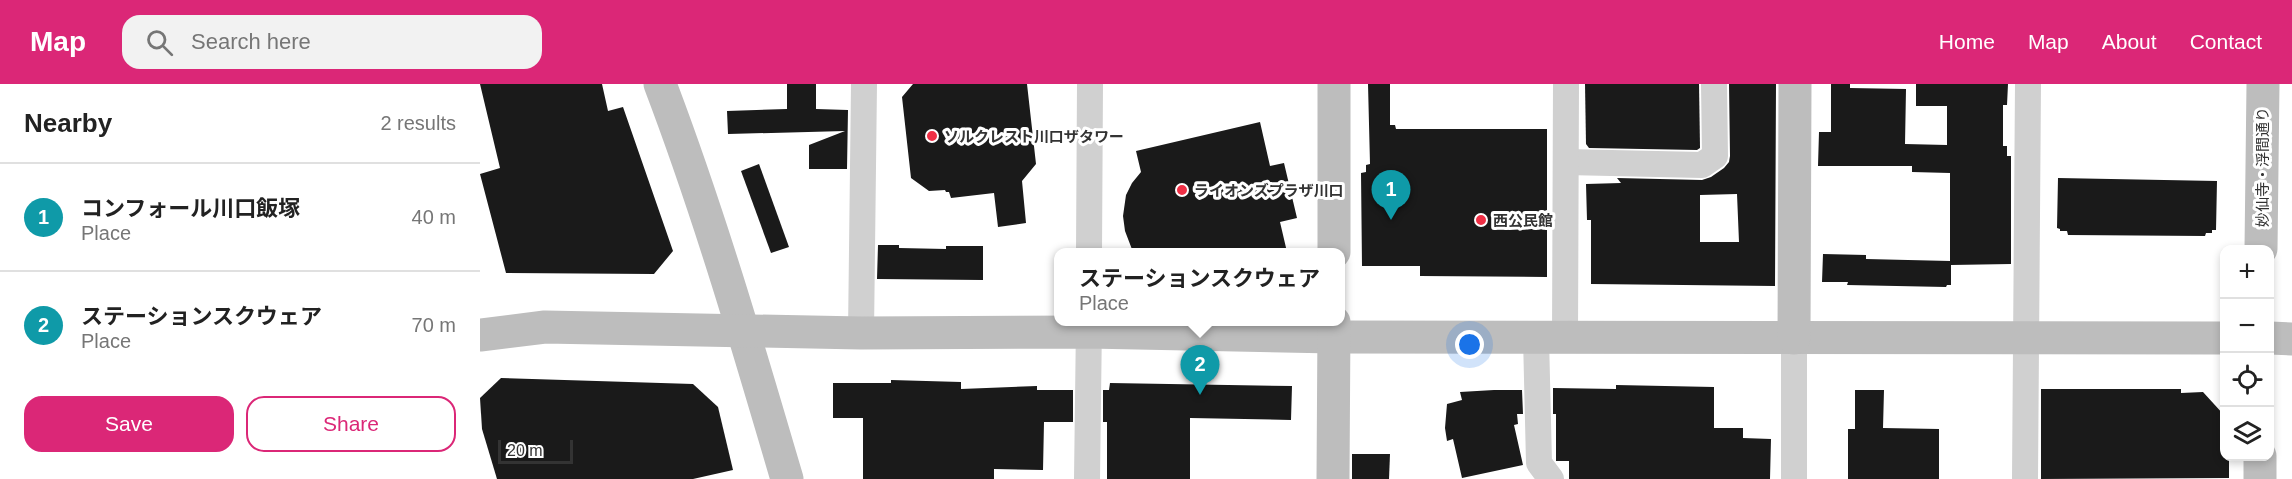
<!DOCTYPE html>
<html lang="en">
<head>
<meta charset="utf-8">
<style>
	body { margin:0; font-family:Helvetica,"Noto Sans JP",sans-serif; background:#f2f2f2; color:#222 }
	.controls { position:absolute; right:18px; bottom:18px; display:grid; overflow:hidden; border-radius:12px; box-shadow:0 3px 9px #0003 }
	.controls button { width:54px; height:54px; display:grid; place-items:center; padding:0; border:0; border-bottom:2px solid #e0e0e0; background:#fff; color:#222; font:30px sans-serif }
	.scale { position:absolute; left:18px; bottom:15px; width:75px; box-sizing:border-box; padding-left:6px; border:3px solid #333; border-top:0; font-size:16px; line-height:21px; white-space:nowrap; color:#333; -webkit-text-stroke:4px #fff; paint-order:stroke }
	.you { position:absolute; left:990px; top:261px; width:21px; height:21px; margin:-15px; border:4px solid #fff; border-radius:50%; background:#1a73e8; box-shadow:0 0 0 9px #1a73e833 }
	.badge { display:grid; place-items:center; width:39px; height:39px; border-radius:50%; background:#db2777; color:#fff; font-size:20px; font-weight:700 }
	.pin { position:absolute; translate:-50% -50px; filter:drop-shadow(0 2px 3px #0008) }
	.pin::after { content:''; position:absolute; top:32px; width:21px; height:18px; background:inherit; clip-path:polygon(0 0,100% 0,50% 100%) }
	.popup { position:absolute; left:574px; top:164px; width:291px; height:78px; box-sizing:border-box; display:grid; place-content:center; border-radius:12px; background:#fff; filter:drop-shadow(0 2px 4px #0005); font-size:20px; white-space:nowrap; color:#767676 }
	.popup b { font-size:22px; color:#222 }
	.popup::after { content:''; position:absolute; left:50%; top:100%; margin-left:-12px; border:12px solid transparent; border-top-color:#fff }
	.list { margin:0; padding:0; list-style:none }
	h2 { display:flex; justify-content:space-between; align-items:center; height:78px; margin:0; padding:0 24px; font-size:26px }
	h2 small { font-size:20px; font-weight:400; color:#767676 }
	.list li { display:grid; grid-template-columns:39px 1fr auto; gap:18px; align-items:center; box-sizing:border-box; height:108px; padding:0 24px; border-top:2px solid #e0e0e0 }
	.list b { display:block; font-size:22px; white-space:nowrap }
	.list p { margin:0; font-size:20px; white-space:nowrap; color:#767676 }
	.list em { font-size:20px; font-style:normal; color:#767676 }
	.actions { display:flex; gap:12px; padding:18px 24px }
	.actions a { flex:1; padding:14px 0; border:2px solid #db2777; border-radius:18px; text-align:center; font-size:21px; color:#db2777 }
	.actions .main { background:#db2777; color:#fff }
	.icon { flex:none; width:33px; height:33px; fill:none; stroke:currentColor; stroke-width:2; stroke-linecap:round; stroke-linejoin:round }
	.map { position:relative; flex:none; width:1812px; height:395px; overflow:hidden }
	header { display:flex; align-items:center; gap:36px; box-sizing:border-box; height:84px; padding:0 30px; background:#db2777; color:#fff }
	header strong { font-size:28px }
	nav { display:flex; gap:33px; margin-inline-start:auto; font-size:21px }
	.search { width:420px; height:54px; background:#f2f2f2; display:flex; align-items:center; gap:15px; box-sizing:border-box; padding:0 21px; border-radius:18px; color:#767676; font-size:22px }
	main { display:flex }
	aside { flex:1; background:#fff }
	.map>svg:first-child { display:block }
	.building { fill:#1a1a1a; fill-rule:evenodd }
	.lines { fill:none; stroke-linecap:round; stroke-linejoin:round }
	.street { stroke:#d0d0d0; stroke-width:26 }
	.secondary { stroke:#bdbdbd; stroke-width:33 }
	.poi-dot { fill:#ef2f45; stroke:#fff; stroke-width:2 }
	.labels { text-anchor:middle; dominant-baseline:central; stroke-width:6; stroke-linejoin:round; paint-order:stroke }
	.poi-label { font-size:15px; font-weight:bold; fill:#333; stroke:#fff; text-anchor:start }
	.street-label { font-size:15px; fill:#333; stroke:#fff }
</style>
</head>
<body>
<header>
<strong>Map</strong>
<div class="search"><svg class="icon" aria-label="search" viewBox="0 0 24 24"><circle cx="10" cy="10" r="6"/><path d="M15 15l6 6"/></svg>Search here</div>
<nav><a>Home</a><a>Map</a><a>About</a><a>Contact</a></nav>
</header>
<main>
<aside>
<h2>Nearby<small>2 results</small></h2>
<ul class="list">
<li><span class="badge" style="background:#0f9aa8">1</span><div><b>コンフォール川口飯塚</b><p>Place</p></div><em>40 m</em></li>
<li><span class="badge" style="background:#0f9aa8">2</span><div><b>ステーションスクウェア</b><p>Place</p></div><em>70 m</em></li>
</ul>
<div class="actions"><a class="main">Save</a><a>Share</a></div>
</aside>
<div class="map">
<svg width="1812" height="395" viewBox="0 0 1812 395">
	<rect width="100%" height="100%" fill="#fff"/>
	<g class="building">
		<polygon points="0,0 122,0 128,27 143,23 193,167 174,190 26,189 0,90 20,84"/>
		<polygon points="307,0 336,0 336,25 368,26 367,85 329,85 329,61 365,47 248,50 247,27 307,25"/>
		<polygon points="433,0 547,0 556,80 542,97 546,139 518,143 514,109 471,114 469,108 466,108 465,106 449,107 431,94 422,13"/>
		<polygon points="888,0 910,0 910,41 915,41 916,45 1067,45 1067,193 940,192 940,182 882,182 881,89 886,88 886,81 890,80"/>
		<polygon points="1105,0 1219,0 1220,64 1217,66 1109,64 1106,60"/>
		<path d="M1249,0h47l-1,202 -184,-2v-64h-4l-1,-36 35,-1 -4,-5 85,2 9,-3 13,-9 5,-6 1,-6zM1257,110l2,48h-39v-47z"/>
		<polygon points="1351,0 1370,0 1370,4 1426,5 1425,60 1467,61 1467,22 1436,22 1436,0 1528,0 1527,21 1523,21 1523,62 1527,62 1527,72 1531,72 1531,180 1471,181 1471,201 1467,201 1466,203 1367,201 1368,198 1342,198 1343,170 1386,171 1386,175 1470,177 1470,89 1432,88 1432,82 1338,82 1339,48 1351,48"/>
		<polygon points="780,38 790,82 804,79 817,134 800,138 807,168 653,168 645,147 643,132 646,111 652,99 661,88 656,67"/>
		<polygon points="279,80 309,163 291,169 261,87"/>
		<polygon points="1578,94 1737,97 1736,146 1732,146 1732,149 1726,149 1725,152 1588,151 1587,147 1580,147 1580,145 1577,144"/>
		<polygon points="398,161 419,161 419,164 466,165 466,162 503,162 503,196 397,195"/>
		<polygon points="21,294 213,300 238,323 253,386 213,395 17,395 2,345 0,314"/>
		<polygon points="411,296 481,298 481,305 557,302 557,306 593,306 593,338 564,338 563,386 514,385 514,395 383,395 383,334 353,334 353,299 411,299"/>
		<polygon points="630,299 812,302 811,336 710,334 710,395 627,395 627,338 623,338 623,306 629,306"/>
		<polygon points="1136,301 1234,303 1234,344 1263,344 1263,354 1291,355 1290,395 1089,395 1089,377 1076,377 1076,330 1073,330 1073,304 1136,305"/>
		<polygon points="1561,305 1701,305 1701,309 1723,308 1744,331 1744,372 1749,372 1749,394 1561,395"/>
		<polygon points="1014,306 1042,306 1043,330 1037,330 1038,340 1034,341 1043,381 982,394 973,355 967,357 965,344 967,320 982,316 980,308"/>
		<polygon points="1375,306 1404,306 1403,344 1459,345 1459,395 1368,395 1368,345 1375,345"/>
		<polygon points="872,370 910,370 909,395 872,395"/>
	</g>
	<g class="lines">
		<g class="street">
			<polyline points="1086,78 1222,81 1235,72 1234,0"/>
			<polyline points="609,168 610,0"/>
			<polyline points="381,249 384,0"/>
			<polyline points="1056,253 1059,379 1071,395"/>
			<polyline points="1085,253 1086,0"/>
			<polyline points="607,395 609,238"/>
			<polyline points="1314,395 1314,254"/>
			<polyline points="1545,395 1548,0"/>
		</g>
		<g class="secondary">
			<path d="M180,0c49,129 88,262 127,395"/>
			<polyline points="1781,165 1783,0"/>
			<polyline points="854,168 854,0"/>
			<polyline points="0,251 65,243 381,249 608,248 854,253 1744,254"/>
			<polyline points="1314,254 1315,0"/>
			<polyline points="1790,254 1812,255"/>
			<polyline points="853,395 854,238"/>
			<polyline points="1780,395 1780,372"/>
		</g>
	</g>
	<g class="poi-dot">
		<circle cx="452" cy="52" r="6"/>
		<circle cx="702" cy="106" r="6"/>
		<circle cx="1001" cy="136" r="6"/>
	</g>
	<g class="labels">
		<g class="poi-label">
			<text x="464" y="52">ソルクレスト川口ザタワー</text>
			<text x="714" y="106">ライオンズプラザ川口</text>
			<text x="1013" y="136">西公民館</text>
		</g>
		<g class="street-label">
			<text transform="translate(1782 83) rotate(-90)">妙仙寺・浮間通り</text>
		</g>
	</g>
</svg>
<div class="controls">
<button>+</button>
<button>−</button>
<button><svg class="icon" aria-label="locate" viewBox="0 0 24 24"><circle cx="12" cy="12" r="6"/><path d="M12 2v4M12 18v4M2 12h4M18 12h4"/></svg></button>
<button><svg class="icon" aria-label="layers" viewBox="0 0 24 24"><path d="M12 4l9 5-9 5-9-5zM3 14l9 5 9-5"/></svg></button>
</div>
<div class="scale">20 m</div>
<div class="you"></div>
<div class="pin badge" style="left:911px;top:136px;background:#0f9aa8">1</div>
<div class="pin badge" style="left:720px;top:311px;background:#0f9aa8">2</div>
<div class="popup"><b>ステーションスクウェア</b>Place</div>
</div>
</main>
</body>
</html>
